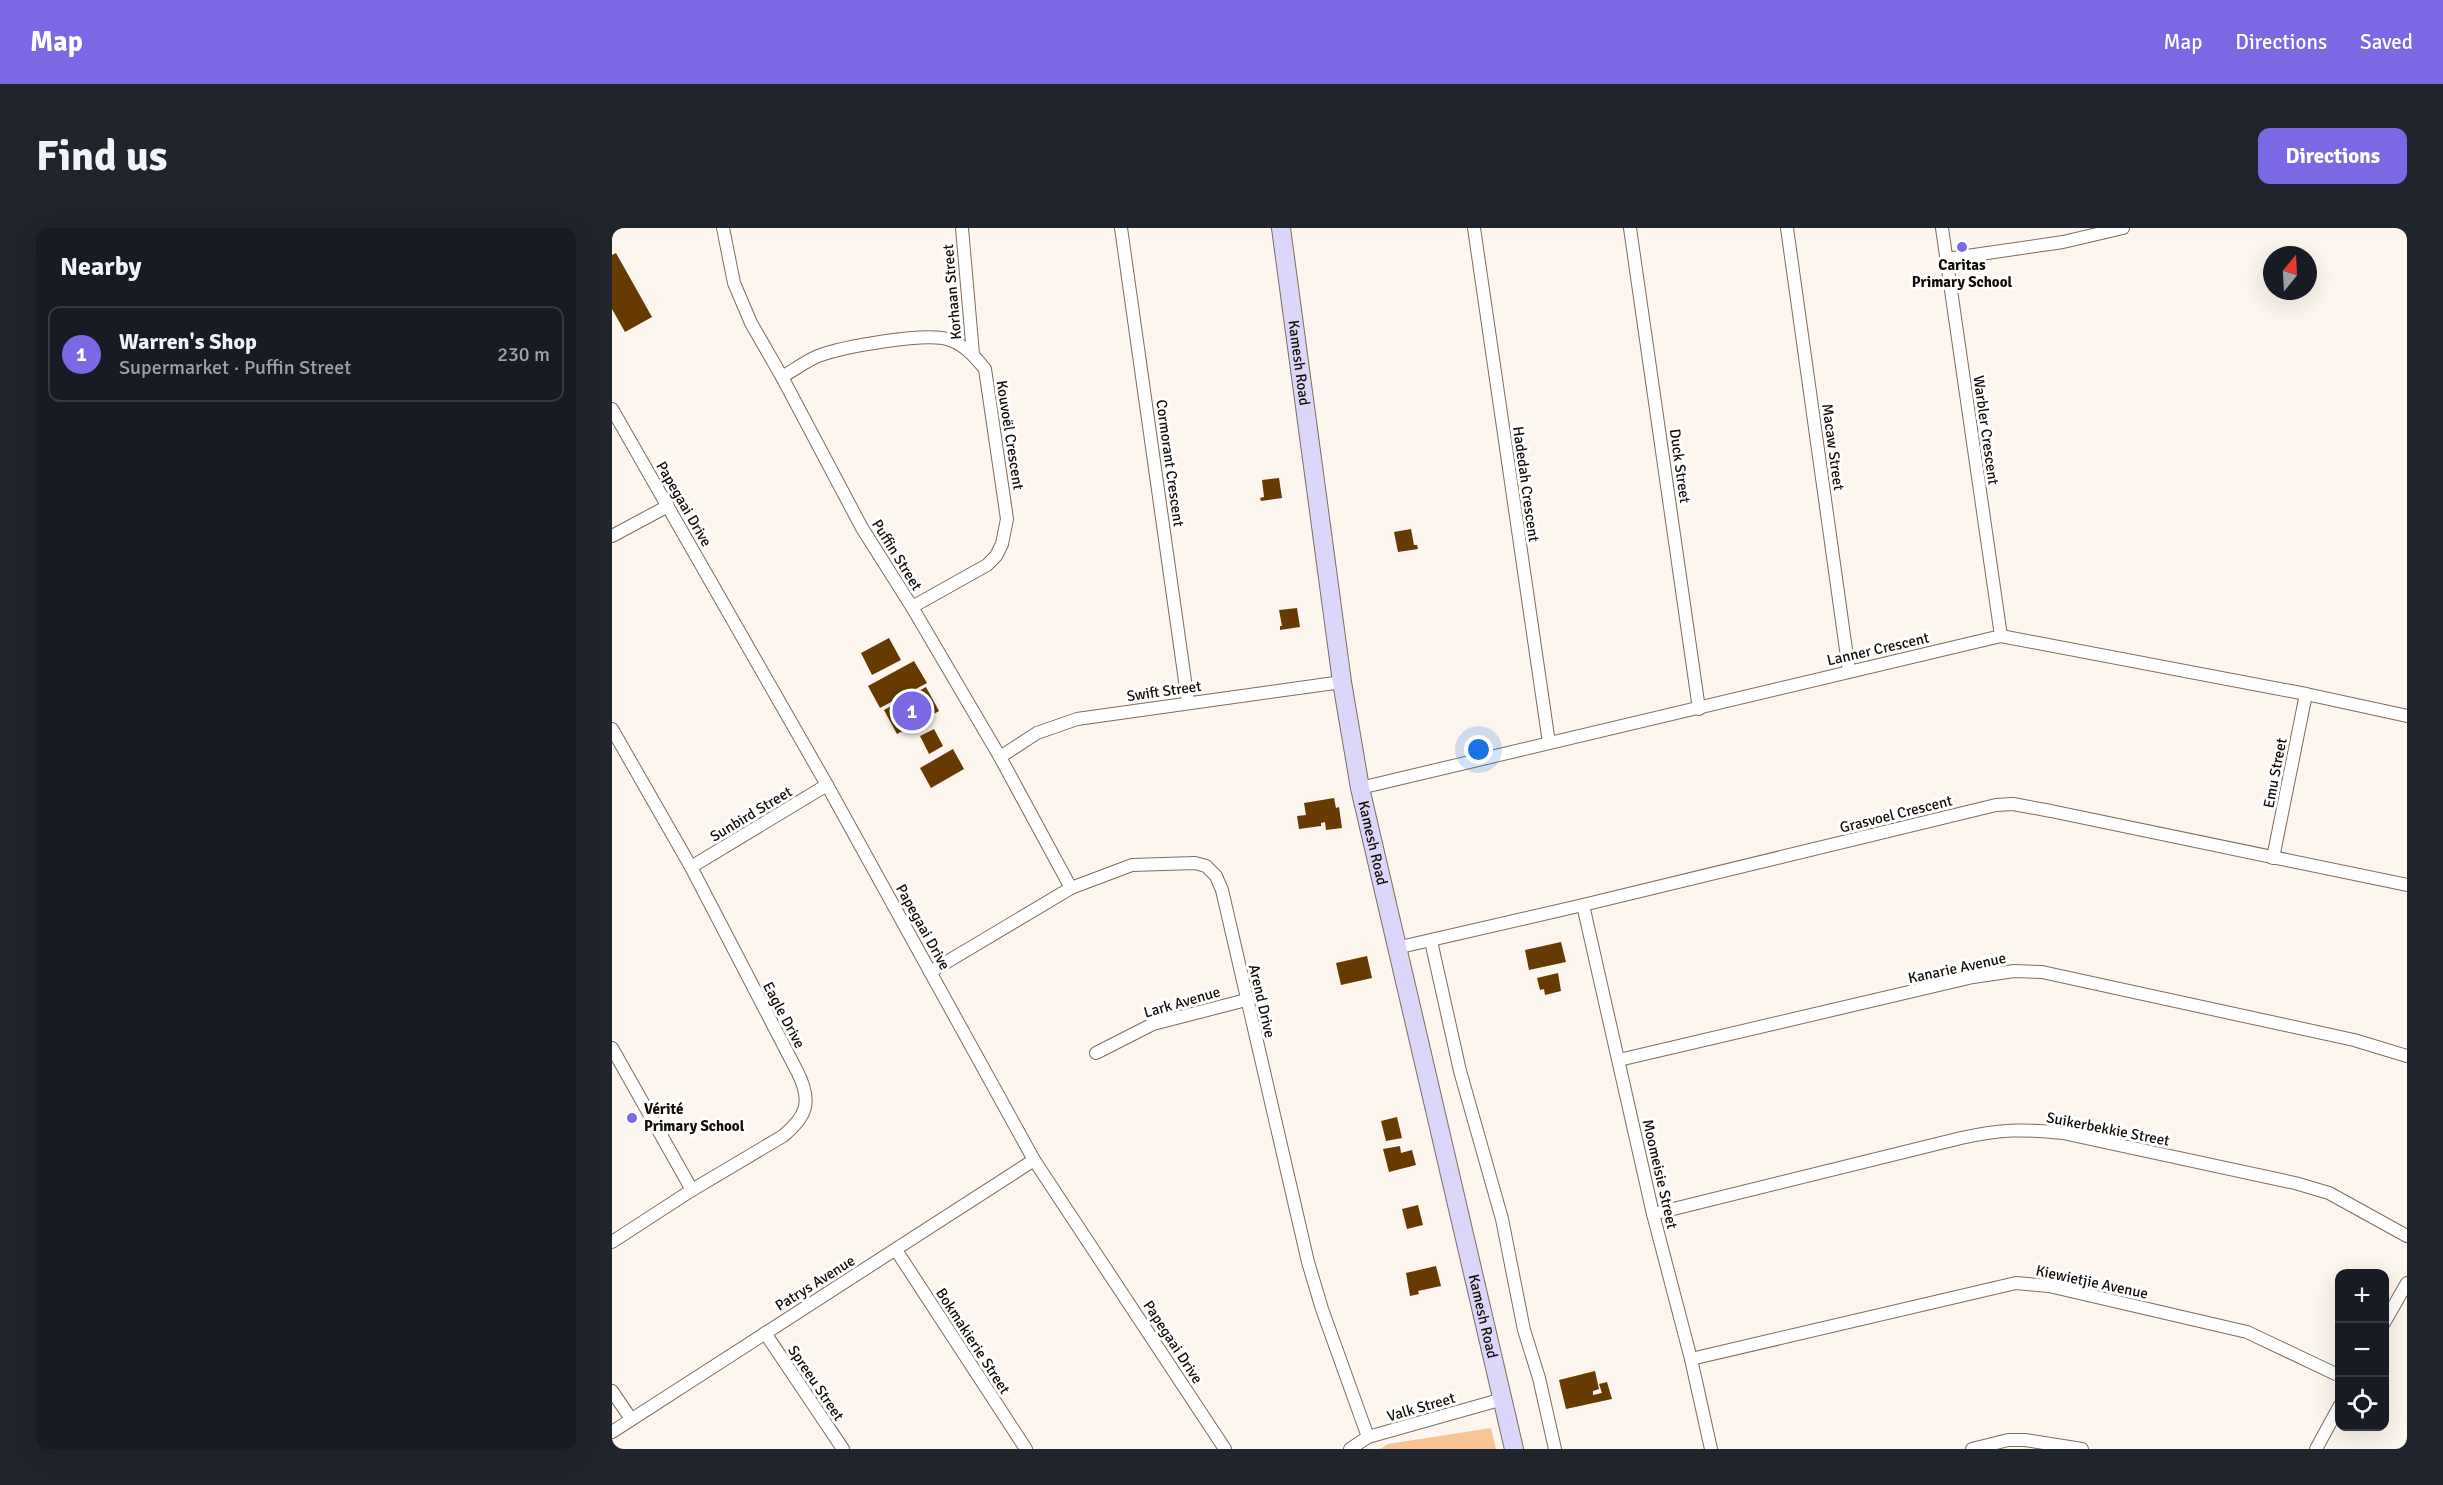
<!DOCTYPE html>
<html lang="en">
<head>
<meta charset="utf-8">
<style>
	body { margin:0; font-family:Signika,sans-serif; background:#20242c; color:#f1f3f6 }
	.controls { position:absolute; right:18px; bottom:18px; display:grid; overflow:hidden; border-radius:12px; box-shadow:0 6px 24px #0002 }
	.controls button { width:54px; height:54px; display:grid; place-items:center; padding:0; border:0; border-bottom:2px solid #363941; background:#171b24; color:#f1f3f6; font:30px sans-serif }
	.compass { position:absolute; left:1651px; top:18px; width:54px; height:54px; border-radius:50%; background:#171b24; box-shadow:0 6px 24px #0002; rotate:18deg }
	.you { position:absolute; left:867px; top:522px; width:21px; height:21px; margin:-15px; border:4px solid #fff; border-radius:50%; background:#1a73e8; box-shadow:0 0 0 9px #1a73e833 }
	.badge { display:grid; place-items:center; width:39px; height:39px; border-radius:50%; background:#7b69e4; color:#fff; font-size:20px; font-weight:700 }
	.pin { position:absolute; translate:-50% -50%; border:3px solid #fff; box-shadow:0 2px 6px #0006 }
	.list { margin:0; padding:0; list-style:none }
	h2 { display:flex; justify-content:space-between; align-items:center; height:78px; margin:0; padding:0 24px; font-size:26px }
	h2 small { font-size:20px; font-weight:400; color:#9ea1a6 }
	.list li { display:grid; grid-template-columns:39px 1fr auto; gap:18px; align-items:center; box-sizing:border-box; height:96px; margin:0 12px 12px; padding:0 12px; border:2px solid #363941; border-radius:12px }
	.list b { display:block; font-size:22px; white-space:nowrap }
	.list p { margin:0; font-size:20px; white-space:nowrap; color:#9ea1a6 }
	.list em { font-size:20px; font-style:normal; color:#9ea1a6 }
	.icon { flex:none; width:33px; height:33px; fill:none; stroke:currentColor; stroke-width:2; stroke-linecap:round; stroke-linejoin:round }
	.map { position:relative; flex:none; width:1795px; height:1221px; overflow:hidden; border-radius:12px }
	header { display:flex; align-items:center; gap:36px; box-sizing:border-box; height:84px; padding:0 30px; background:#7b69e4; color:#fff }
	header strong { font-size:28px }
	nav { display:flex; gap:33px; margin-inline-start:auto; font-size:21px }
	.intro { display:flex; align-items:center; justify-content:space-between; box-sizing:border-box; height:144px; padding:0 36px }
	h1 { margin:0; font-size:42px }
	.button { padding:15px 27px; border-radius:12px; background:#7b69e4; color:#fff; font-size:21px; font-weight:700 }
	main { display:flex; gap:36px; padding:0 36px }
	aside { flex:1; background:#171b24; border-radius:12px; box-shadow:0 6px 24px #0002 }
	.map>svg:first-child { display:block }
	.grass { fill:#f7c495 }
	.building { fill:#663a00 }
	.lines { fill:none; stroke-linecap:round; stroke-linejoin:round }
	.street-casing { stroke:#7c6c5d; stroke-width:14 }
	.secondary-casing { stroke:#7c6c5d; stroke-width:20 }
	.street { stroke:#fff; stroke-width:12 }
	.secondary { stroke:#dcd7fa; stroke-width:18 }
	.poi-dot { fill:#7b69e4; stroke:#fff; stroke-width:2 }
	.labels { text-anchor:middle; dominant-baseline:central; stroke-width:6; stroke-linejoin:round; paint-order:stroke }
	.poi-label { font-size:15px; font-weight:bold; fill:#130d08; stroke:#fff }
	.street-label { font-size:15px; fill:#130d08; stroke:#fff }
</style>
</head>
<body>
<header>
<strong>Map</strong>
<nav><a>Map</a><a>Directions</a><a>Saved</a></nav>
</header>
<div class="intro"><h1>Find us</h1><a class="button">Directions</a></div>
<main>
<aside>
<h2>Nearby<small></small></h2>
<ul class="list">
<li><span class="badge">1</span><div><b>Warren's Shop</b><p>Supermarket · Puffin Street</p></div><em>230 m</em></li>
</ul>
</aside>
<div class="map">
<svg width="1795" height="1221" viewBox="0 0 1795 1221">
	<rect width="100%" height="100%" fill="#fdf6ef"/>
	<polygon class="grass" points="879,1200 884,1221 768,1221 776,1216"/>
	<g class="building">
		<polygon points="4,25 40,89 13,104 0,81 0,27"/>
		<polygon points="667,250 670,270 649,273 648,270 652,269 650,252"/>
		<polygon points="799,301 802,317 805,317 806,321 786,324 782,304"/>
		<polygon points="685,380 688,399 668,402 668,398 670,398 667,382"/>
		<polygon points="277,410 289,432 260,447 249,425"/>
		<polygon points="302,433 315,455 268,480 256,458"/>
		<polygon points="314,459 327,483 285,506 272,482"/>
		<polygon points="322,501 331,518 317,526 308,508"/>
		<polygon points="341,521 352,541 319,560 308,540"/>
		<polygon points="722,570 724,580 727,579 730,600 714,602 713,594 709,595 709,598 687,601 685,588 694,587 692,575"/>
		<polygon points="949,714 954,734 917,742 913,722"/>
		<polygon points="755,728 760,750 729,757 724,735"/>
		<polygon points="946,745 949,763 933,767 932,761 928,762 925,750"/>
		<polygon points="785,889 790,910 774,913 769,893"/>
		<polygon points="788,918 789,925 800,922 804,937 777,944 771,921"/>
		<polygon points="806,977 811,997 795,1001 790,981"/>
		<polygon points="824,1038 829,1058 806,1063 807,1066 798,1068 794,1045"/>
		<polygon points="983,1143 987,1161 981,1163 981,1167 990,1165 987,1156 995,1154 1000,1171 954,1181 947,1152"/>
	</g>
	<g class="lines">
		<defs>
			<g id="street">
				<polyline points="111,0 122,55 139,95 170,149 250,300 300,379 388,529 459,660"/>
				<polyline points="350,0 361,126"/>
				<polyline points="509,0 576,474"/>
				<polyline points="862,0 937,515"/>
				<polyline points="1018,0 1087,481"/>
				<polyline points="1175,0 1237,443"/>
				<polyline points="1330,0 1389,408"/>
				<polyline points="1334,31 1451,14 1511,0"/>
				<path d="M170,149c12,-7 24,-16 36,-21 24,-9 110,-25 132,-16 16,6 25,17 35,29l22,150 -5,25 -6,12 -9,9 -75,42"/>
				<polyline points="0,181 215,557 422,932 613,1221"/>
				<polyline points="0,308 56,278"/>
				<path d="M0,501l79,138 107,206c14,29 9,43 -15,63l-91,54 -80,52"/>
				<polyline points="388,529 425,505 465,491 730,454"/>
				<polyline points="748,560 1389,408 1694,466 1795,488"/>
				<polyline points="1661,630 1694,466"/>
				<polyline points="79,639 215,557"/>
				<polyline points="971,677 1041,986 1079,1131 1099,1221"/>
				<polyline points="819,713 848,843 890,991 912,1102 927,1150 943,1221"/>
				<polyline points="784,720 971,677 1384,577 1401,576 1439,583 1795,657"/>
				<polyline points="318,744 459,660 520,637 583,635 594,638 604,648 610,662 696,1034 710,1081 756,1209"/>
				<polyline points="0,820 80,962"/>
				<polyline points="484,825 541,796 634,772"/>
				<polyline points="1007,832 1361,749 1402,743 1430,744 1742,812 1795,828"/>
				<path d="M1041,986l308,-76c41,-9 61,-9 102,-5l232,50 34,10 78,43"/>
				<polyline points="284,1022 414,1221"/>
				<polyline points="1772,1095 1795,1055"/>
				<polyline points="153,1105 231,1221"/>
				<polyline points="1079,1131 1404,1055 1437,1058 1635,1104 1728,1148"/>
				<polyline points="0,1163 19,1191"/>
				<polyline points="0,1204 422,932"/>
				<polyline points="738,1221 756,1209 891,1171"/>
				<polyline points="1360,1221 1396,1212 1413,1212 1470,1221"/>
				<polyline points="1704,1221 1728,1177"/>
			</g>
			<g id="secondary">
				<path id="s1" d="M669,0l61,454 18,106 154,661"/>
			</g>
		</defs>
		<use href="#street" class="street-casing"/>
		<use href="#secondary" class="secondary-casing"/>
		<use href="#street" class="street"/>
		<use href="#secondary" class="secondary"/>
	</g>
	<g class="poi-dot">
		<circle cx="1350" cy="19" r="6"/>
		<circle cx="20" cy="890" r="6"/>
	</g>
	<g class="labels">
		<g class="poi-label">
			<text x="1350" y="37">Caritas<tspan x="1350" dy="17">Primary School</tspan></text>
			<text x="32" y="881" text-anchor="start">Vérité<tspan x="32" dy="17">Primary School</tspan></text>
		</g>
		<g class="street-label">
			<text transform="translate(340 64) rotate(-95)">Korhaan Street</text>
			<text stroke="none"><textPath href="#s1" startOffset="136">Kamesh Road</textPath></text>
			<text transform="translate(1374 202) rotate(82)">Warbler Crescent</text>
			<text transform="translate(398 207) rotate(81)">Kouvoël Crescent</text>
			<text transform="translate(1221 219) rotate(82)">Macaw Street</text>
			<text transform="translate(558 235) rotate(82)">Cormorant Crescent</text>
			<text transform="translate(1068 238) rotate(82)">Duck Street</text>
			<text transform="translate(914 256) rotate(82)">Hadedah Crescent</text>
			<text transform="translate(72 276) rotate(60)">Papegaai Drive</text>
			<text transform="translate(285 327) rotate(58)">Puffin Street</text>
			<text transform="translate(1266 421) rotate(-13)">Lanner Crescent</text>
			<text transform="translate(552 463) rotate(-8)">Swift Street</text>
			<text transform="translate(1663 545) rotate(-79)">Emu Street</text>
			<text transform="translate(139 586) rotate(-31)">Sunbird Street</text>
			<text transform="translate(1284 586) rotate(-14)">Grasvoel Crescent</text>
			<text stroke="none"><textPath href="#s1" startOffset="622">Kamesh Road</textPath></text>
			<text transform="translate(311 699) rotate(61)">Papegaai Drive</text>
			<text transform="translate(1345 740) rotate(-12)">Kanarie Avenue</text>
			<text transform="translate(650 773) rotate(77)">Arend Drive</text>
			<text transform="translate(570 774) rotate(-16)">Lark Avenue</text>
			<text transform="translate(172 787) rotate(62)">Eagle Drive</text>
			<text transform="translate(1496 901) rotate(11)">Suikerbekkie Street</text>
			<text transform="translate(1048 946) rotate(77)">Moomeisie Street</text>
			<text transform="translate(1480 1054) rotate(12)">Kiewietjie Avenue</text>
			<text transform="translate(203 1055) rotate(-32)">Patrys Avenue</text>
			<text stroke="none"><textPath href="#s1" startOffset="1108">Kamesh Road</textPath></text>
			<text transform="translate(361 1113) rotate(57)">Bokmakierie Street</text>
			<text transform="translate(561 1114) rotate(57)">Papegaai Drive</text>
			<text transform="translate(204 1155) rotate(56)">Spreeu Street</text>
			<text transform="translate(809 1179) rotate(-16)">Valk Street</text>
		</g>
	</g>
</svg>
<div class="controls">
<button>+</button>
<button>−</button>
<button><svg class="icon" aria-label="locate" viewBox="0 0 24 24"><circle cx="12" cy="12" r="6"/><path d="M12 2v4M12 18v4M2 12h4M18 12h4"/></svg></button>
</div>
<svg class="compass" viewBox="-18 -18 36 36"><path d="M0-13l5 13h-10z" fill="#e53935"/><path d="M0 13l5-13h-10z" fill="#9ea1a6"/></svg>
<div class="you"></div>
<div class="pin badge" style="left:300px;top:483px">1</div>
</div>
</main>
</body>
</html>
